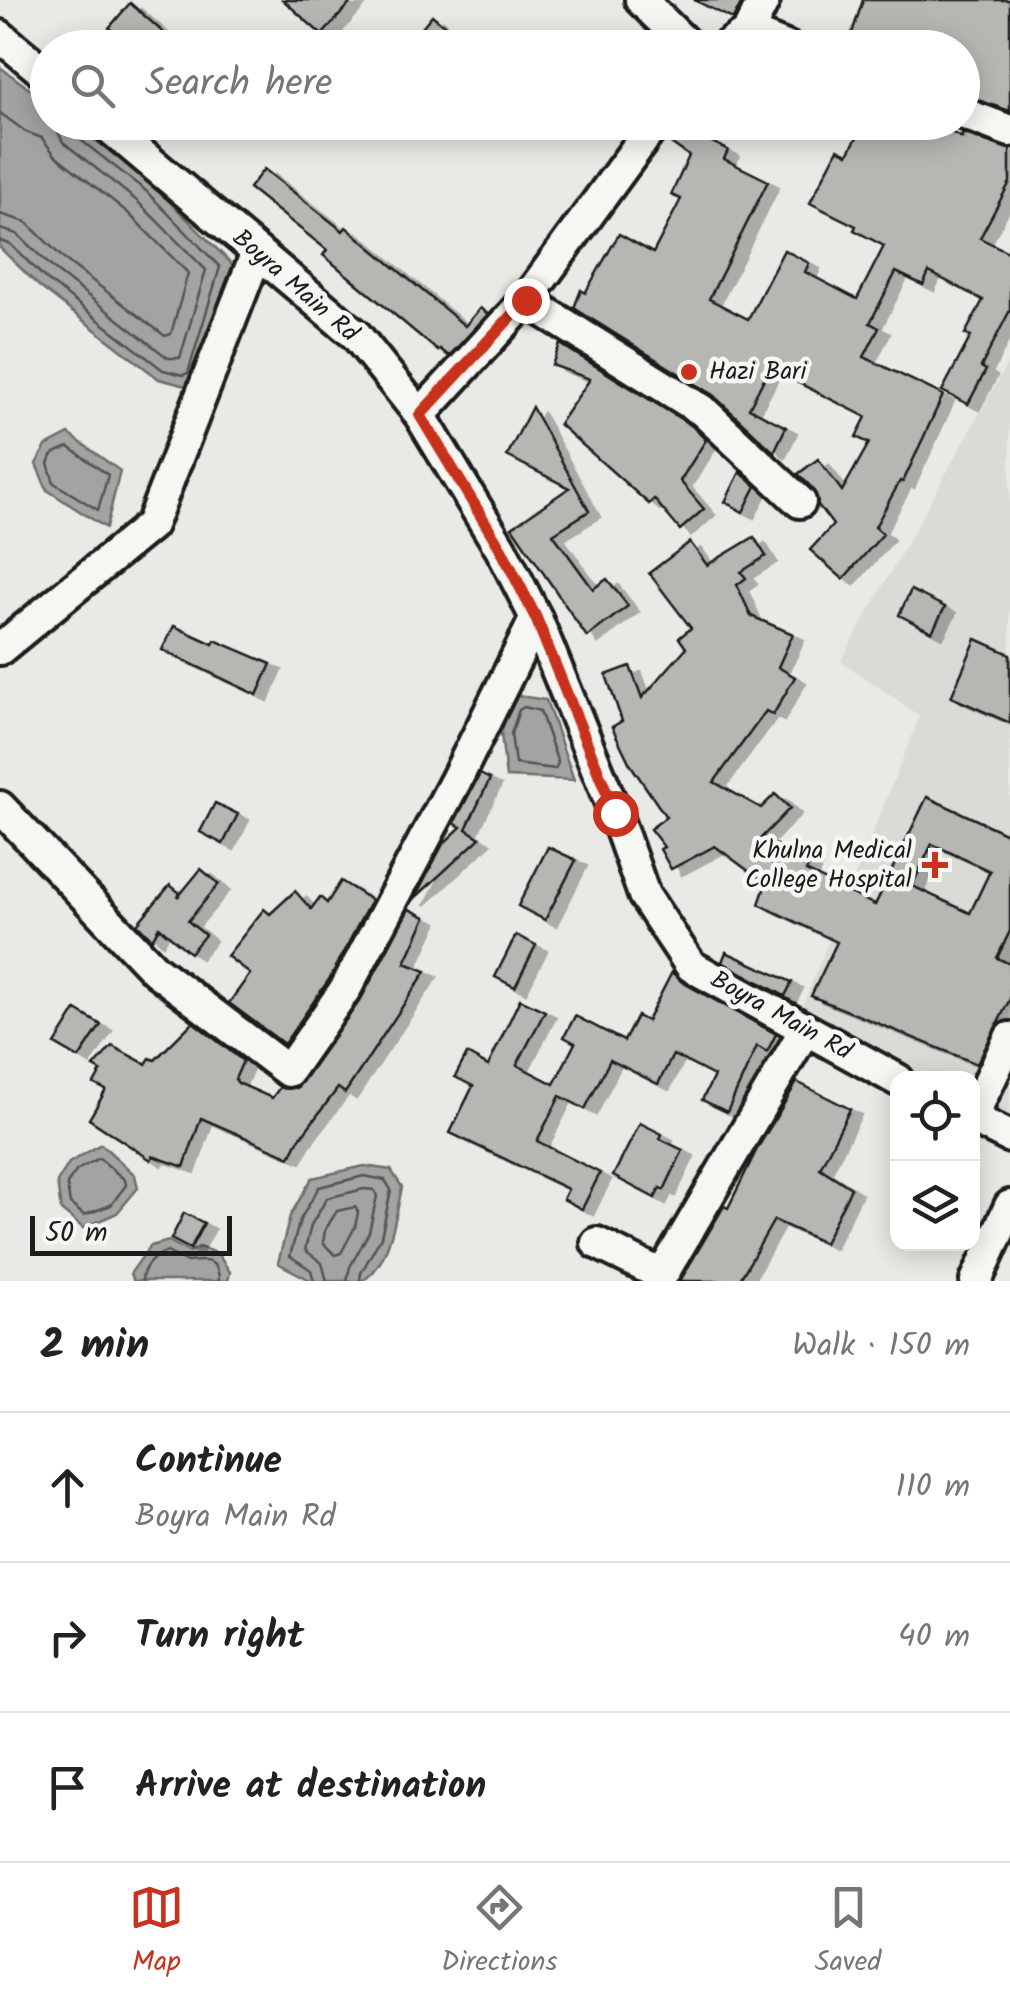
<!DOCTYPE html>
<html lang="en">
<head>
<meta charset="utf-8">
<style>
	body { margin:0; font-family:Kalam,sans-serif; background:#f6f6f6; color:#222 }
	.controls { position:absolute; right:30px; bottom:30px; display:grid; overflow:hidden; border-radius:20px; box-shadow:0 5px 25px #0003 }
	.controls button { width:90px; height:90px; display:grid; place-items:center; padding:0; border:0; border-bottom:2px solid #e0e0e0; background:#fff; color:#222; font:50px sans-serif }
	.scale { position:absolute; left:30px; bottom:25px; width:202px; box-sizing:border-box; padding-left:10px; border:5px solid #1c1c1c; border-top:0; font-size:28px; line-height:35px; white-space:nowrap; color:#1c1c1c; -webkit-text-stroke:8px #f6f6f2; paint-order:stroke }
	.stop { position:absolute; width:30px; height:30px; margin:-22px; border:8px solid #c8321e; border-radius:50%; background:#fff }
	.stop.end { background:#c8321e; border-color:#fff; box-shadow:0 2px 10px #0008 }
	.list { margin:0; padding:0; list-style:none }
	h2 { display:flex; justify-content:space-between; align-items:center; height:130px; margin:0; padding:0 40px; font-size:42px }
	h2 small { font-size:32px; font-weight:400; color:#767676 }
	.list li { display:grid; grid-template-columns:65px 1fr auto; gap:30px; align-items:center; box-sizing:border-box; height:150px; padding:0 40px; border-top:2px solid #e0e0e0 }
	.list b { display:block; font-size:38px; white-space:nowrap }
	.list p { margin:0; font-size:32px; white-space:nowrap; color:#767676 }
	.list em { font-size:32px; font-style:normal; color:#767676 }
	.icon { flex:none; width:55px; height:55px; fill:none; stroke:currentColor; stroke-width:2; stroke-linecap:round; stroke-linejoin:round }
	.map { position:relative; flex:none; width:1010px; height:1281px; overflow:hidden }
	.search { position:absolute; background:#fff; box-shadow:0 5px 25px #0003; left:30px; right:30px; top:30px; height:110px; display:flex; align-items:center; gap:25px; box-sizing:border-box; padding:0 35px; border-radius:55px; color:#767676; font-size:38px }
	.sheet { height:580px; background:#fff }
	nav { display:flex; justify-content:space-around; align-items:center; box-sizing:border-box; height:140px; border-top:2px solid #e0e0e0; background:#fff; font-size:28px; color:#767676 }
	nav a { display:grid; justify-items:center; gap:5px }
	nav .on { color:#c8321e }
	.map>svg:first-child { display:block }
	.built { fill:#dadad6 }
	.water { fill:#a3a3a1; stroke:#6d6d6c; stroke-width:2.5 }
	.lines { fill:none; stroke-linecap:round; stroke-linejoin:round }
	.shore { stroke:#525251; stroke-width:2.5 }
	.building { fill:#b6b6b3; stroke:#1c1c1c; stroke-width:2.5; fill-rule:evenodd; filter:url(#shadow) }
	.minor-casing { stroke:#1c1c1c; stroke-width:38 }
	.minor { stroke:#f6f6f2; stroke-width:30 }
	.route { stroke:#c8321e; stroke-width:12 }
	.poi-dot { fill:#c8321e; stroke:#f6f6f2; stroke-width:4 }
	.labels { text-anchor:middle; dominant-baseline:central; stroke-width:9; stroke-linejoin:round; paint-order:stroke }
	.street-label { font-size:25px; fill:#1c1c1c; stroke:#f6f6f2 }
	.poi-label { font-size:25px; fill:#1c1c1c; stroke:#f6f6f2; text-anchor:start }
</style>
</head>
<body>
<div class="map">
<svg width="1010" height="1281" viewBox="0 0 1010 1281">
	<defs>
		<filter id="shadow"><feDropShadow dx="11" dy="6" stdDeviation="0" flood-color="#0004"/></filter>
	</defs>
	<rect width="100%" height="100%" fill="#e9e9e5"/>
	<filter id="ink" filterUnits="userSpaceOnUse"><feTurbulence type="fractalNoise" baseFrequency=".01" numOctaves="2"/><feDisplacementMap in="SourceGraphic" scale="20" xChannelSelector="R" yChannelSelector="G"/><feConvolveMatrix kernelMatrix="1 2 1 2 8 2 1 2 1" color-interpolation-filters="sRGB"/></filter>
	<g filter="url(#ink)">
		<polygon class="built" points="1010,359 1010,1119 973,1100 972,1078 929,1078 799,1014 920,716 841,661"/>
		<g class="water">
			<polygon points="0,67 47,102 48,122 73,123 152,184 233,265 194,388 159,379 40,287 0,248"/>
			<polygon points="69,434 120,471 106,528 47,490 36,464 46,446"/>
			<polygon points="513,695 546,700 574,780 506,777 501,733"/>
			<polygon points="101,1144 135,1175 138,1188 117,1213 83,1228 61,1210 57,1182 69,1163"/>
			<path d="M364,1166l27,4 11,17c-6,28 -13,80 -40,94h-50l-34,-18 12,-47 22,-38z"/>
			<polygon points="169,1241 189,1252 199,1247 217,1253 230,1272 228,1281 134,1281 130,1274 150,1246"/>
		</g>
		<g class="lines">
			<g class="shore">
				<polyline points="0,113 26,132 42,138 55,155 127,212 188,273 171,334 165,336 64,259 26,222 0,214"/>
				<polyline points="0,229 17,234 55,270 168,358 180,358 206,270 137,201 63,142 53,122"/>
				<polyline points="0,241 10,244 47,280 163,370 183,375 188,373 220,267 146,191 73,134 69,122"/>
				<polygon points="69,447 108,475 98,510 54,483 48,463 54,453"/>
				<polygon points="524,707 540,711 558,763 555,769 515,764 511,734 519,710"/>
				<polygon points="99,1158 125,1180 126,1185 111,1205 84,1215 70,1204 67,1184 77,1170"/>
				<polygon points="355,1207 358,1212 355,1227 341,1253 335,1255 323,1243 325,1230 337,1211"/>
				<path d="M142,1281c0,-14 12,-26 25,-29l20,10c16,-1 32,-6 32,19"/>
				<polyline points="314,1281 311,1270 290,1256 300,1220 319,1187 364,1176 385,1180 391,1190 381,1237 361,1273 360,1281"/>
				<polyline points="327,1281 322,1263 305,1250 311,1225 327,1198 364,1189 374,1190 377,1196 369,1232 350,1267 347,1281"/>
			</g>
		</g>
		<g class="building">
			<polygon points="283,0 353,0 322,35"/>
			<polygon points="694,0 743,0 733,19"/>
			<polygon points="863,0 1010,0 1010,111 962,95 962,48 847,48"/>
			<polygon points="130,3 181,48 131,48 109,28"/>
			<polygon points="432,15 471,48 405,48"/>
			<polygon points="681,122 694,122 706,131 702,137 728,150 724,159 768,181 709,299 748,319 784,250 809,263 805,272 857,299 884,246 854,230 856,226 810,203 838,149 848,154 865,122 932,122 962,138 962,133 1010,149 1010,182 980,238 1010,253 1010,310 981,367 986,370 968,404 942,391 971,336 965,334 983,300 929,272 923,285 896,272 870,323 879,328 864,357 943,395 903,482 900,481 875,527 883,534 843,579 810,550 833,525 818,505 813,489 798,474 818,459 842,491 869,443 856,437 866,417 773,370 772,372 768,371 749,408 786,427 774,452 713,395 574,308 581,290 585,293 619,234 653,253 681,199 671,195 689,156 668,141"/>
			<polygon points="264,169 343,231 346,227 465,326 480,308 488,314 449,356 440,349 438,351 323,255 327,250 249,188"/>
			<polygon points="560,344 692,426 706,440 680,481 704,509 680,530 654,499 649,504 559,424 590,379 552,365"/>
			<polygon points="532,407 589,511 553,534 593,589 607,579 628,606 587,637 512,527 569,488 507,456"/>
			<polygon points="740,472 756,486 743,512 725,502"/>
			<path d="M754,537l12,19 -25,16 5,6 -9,7 14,31 42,18 -15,33 17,10 -22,38 -7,-4 -52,71 47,26 14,-14 15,14 -29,30 50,23 -5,10 69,34 52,-108 80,37 3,-7v104l-13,27 13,6v35l-33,65 -166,-68 26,-54 -78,-38 7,-20 -51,-38 -44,23 -11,-20 4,-2 -14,-18 16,-12 -36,-53 -18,-37 10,-6 -16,-46 24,-9 12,32 44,-50 -7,-10 12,-10 -42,-55 41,-31 17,23zM932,844l58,27 -20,42 -58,-27z"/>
			<polygon points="911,590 945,607 932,632 899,615"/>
			<polygon points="174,626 213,644 215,640 271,664 257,695 162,650"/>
			<polygon points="976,639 1010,654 1010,723 951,697"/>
			<polygon points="480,774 490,779 466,829 480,838 414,899 443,844 461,827 454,823"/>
			<polygon points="215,803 238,814 223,844 200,832"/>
			<polygon points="548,847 576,860 545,920 518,906"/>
			<polygon points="201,869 219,884 188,921 205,935 190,953 159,927 152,939 137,924 170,885 180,893 178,897"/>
			<polygon points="341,881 371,900 330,978 284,1044 229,1003 250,974 227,956 264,909 270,914 295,891 311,909 320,897 327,903"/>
			<polygon points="409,909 426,917 405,963 426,971 345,1093 338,1088 298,1141 290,1157 201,1118 184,1167 153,1156 151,1160 89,1119 106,1090 94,1084 101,1071 94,1067 112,1046 146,1064 150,1058 155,1060 193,1022 243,1061 235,1079 238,1083 272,1098 280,1087 297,1088 361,999"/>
			<polygon points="516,935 536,945 515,987 495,977"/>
			<polygon points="726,952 792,982 785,996 722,962"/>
			<polygon points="672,972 682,982 776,1034 767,1052 757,1046 727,1112 702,1100 714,1076 673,1055 658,1084 610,1060 585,1109 560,1096 537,1141 600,1173 582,1209 563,1199 568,1189 450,1133 473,1086 455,1077 467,1054 488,1066 520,999 545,1011 517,1065 554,1084 575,1043 564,1037 575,1016 624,1041 637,1016 647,1021"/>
			<polygon points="76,1010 101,1025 79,1058 55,1044"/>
			<polygon points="797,1082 850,1109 820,1168 851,1188 824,1243 774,1220 739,1281 680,1281 724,1206 728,1208 757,1149"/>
			<polygon points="640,1123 662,1134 660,1139 683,1150 664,1190 660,1188 655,1198 613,1176"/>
			<polygon points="184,1213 204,1223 190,1249 171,1239"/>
		</g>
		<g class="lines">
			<defs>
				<g id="minor">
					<polyline points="641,0 690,48"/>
					<polyline points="748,32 788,48"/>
					<polyline points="0,36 48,76"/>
					<polyline points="724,48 748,32 764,0"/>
					<polyline points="962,113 1010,131"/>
					<polyline points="103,122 356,335 420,415 501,549 536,618 615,813 644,895 691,966 898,1080"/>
					<polyline points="526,300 703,411 800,502"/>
					<polyline points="420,415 526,300 656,122"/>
					<polyline points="0,649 151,525 257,252"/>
					<polyline points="0,807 155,970 288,1071 346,988 457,778 536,618"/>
					<polyline points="972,1117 1010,1038"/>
					<polyline points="972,1118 1010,1137"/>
					<polyline points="597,1243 662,1275 805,1030"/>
					<polyline points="976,1281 1010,1206"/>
				</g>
			</defs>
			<use href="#minor" class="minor-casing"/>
			<use href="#minor" class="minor"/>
		</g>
	</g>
	<g class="lines" filter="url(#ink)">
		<polyline class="route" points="526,300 420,415 501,549 536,618 615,813"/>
	</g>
	<g class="poi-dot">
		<circle cx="689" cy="372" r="10"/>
		<path d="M930 850h10v10h10v10h-10v10h-10v-10h-10v-10h10z"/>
	</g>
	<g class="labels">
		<g class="street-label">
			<text transform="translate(295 286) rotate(41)">Boyra Main Rd</text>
			<text transform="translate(781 1016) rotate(29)">Boyra Main Rd</text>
		</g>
		<g class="poi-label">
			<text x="709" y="372">Hazi Bari</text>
			<text x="912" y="851" text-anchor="end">Khulna Medical<tspan x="912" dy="29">College Hospital</tspan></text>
		</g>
	</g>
</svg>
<div class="controls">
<button><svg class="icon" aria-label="locate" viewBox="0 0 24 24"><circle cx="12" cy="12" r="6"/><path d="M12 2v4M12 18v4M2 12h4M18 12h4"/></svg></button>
<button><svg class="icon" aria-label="layers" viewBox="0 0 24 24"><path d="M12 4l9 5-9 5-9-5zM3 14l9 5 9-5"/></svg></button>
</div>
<div class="scale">50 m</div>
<div class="stop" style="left:615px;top:813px"></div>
<div class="stop end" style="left:526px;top:300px"></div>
<div class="search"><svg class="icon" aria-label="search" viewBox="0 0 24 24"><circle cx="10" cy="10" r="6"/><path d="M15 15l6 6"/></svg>Search here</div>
</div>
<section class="sheet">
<h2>2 min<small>Walk · 150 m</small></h2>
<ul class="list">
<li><svg class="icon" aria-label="ahead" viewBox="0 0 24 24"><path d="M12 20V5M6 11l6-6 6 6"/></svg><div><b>Continue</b><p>Boyra Main Rd</p></div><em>110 m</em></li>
<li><svg class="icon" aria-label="right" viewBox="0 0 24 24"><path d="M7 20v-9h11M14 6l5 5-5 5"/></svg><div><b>Turn right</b></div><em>40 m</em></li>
<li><svg class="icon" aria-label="arrive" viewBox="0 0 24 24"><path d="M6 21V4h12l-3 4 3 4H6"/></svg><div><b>Arrive at destination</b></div></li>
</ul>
</section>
<nav>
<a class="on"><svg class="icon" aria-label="map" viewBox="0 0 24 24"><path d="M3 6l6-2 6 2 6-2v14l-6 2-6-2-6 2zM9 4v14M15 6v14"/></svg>Map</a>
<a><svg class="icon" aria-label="directions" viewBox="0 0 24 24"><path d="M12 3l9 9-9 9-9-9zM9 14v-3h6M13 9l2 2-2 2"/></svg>Directions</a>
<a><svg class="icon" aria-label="saved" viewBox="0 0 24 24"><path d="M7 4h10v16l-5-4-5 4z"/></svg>Saved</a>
</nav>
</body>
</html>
